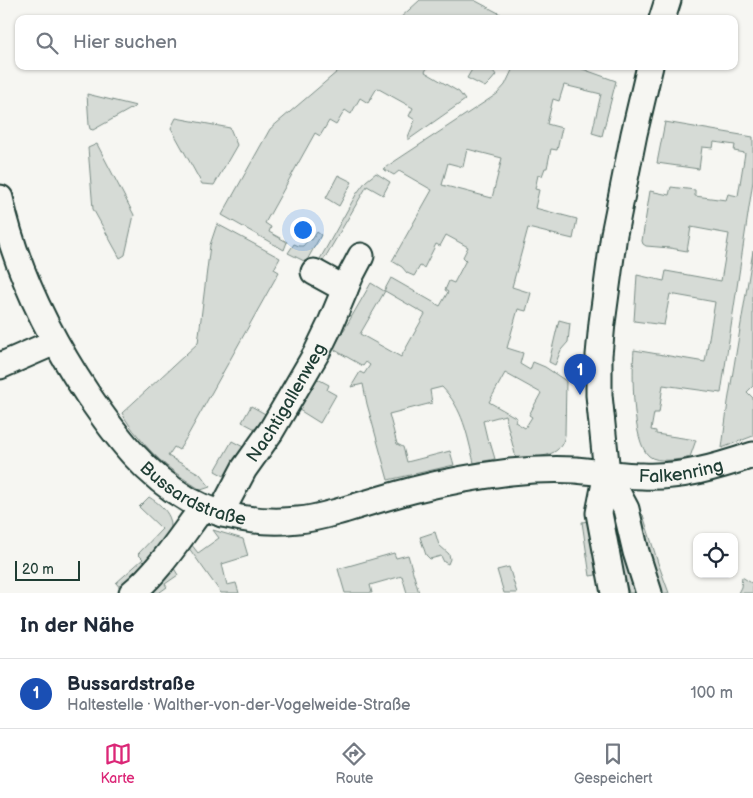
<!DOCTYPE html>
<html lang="de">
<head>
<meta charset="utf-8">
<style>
	body { margin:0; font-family:"Balsamiq Sans",sans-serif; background:#f2f2f3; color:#1f2937 }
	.controls { position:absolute; right:15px; bottom:15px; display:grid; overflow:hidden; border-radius:10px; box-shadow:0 1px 4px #0004 }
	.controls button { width:45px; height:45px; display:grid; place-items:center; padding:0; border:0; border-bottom:1px solid #e0e1e3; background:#fff; color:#1f2937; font:25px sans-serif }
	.scale { position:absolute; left:15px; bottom:12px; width:65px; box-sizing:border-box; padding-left:5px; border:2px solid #1f3d34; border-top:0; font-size:14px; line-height:18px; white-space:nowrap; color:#1f3d34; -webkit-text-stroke:4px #f6f6f2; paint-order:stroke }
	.you { position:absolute; left:302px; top:229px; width:18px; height:18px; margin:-12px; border:4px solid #fff; border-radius:50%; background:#1a73e8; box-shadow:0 0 0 8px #1a73e833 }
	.badge { display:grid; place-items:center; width:32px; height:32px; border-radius:50%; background:#db2777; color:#fff; font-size:16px; font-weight:700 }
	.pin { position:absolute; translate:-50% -41px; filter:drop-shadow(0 1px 2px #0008) }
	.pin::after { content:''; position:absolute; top:26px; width:18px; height:15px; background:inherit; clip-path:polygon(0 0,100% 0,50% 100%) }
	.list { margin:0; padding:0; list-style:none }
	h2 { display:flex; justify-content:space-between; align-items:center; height:65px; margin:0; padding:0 20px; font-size:21px }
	h2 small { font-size:16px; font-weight:400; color:#747a83 }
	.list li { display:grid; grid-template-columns:32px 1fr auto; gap:15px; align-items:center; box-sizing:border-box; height:70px; padding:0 20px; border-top:1px solid #e0e1e3 }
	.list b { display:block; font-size:19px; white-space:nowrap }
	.list p { margin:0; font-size:16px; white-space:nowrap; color:#747a83 }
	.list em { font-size:16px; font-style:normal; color:#747a83 }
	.icon { flex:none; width:28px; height:28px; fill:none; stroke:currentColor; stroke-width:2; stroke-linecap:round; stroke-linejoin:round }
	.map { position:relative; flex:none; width:753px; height:593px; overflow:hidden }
	.search { position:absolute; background:#fff; box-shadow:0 1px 4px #0004; left:15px; right:15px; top:15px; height:55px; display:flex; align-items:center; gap:12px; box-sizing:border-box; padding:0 18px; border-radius:10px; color:#747a83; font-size:19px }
	.sheet { height:135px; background:#fff }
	nav { display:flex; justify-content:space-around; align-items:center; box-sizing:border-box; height:70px; border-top:1px solid #e0e1e3; background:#fff; font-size:14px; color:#747a83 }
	nav a { display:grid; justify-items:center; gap:2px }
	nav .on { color:#db2777 }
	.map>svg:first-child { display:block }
	.green { fill:#d6dbd6; stroke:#7a8c85; fill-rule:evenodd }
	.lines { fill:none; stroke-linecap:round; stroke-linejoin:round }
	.minor-casing { stroke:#1f3d34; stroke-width:29 }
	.minor { stroke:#f6f6f2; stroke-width:25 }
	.labels { text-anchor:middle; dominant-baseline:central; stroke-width:4; stroke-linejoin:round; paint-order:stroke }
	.street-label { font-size:18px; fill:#1f3d34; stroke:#f6f6f2 }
</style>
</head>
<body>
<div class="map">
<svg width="753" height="593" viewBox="0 0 753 593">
	<rect width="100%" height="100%" fill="#f6f6f2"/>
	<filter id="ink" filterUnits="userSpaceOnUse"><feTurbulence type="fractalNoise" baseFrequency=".02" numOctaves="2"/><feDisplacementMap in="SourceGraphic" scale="10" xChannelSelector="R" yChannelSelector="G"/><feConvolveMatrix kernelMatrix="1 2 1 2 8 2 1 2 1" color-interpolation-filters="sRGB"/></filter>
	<g filter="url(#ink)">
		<g class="green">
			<polygon points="420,0 474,0 508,18 508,19 469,19 464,16 462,19 399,19"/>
			<polygon points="344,66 428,66 425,72 459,92 465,100 408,140 408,137 415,120 409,116 413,108 377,88 368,103 360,98 351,114 345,110 336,125 329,121 320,136 315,133 265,223 271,227 269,232 287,242 284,250 222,215 270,129"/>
			<path d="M474,66c8,0 18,1 22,9l-5,6 -6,6 -18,-9z"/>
			<path d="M514,66h35l15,3 13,-2 39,14 -14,55 -10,-3 9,-39 -37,-9 -5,16 -6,-2 -6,25 15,4 -5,22 -6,-1 -4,19h-2l-3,8 -4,-1 -3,14 4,1 -4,18 42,11 -4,20 -45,-11 -16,59 19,6 -5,18 -8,-2 -11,39 16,5 -3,11 10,6 3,-8 12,5 21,14 -1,54c-4,24 -29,22 -49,23l-11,-43 -22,6 5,21h2l5,17 -21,4c-7,-29 -11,-54 -32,-76l-12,3 2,13 -43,11 8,30 6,3 4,15 43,-11 4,14 -66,15 -21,-76 -4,-20 -12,3 9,-15 4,2 6,-9 -4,-3 -3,4 -30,-17 38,-66 13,8 7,-13 49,28 8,-14 -3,-2 4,-9 5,2 12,-23 -3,-3 5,-10 -22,-12 -6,11 -4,-2 -12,24 -4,-2 -6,10 -7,-3 -5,-6 -10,-6 40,-71 -33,-19 -5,4 -11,-6 114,-75 8,-9zM467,149l35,9 -10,40 -50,-13 6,-22 15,4zM385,291l40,23 -24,43 -41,-23zM505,373l36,20 -12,22 3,2 -7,11 -10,-6 2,-4 -28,-16z"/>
			<polygon points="87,94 136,106 93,130 90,129 89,125"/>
			<polygon points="176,118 230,128 237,145 214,185 202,184 171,128"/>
			<path d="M665,122l88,15v44l-32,212 -58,-8 -4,28h-5l-3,17 5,1v3l40,6 -6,17c-10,3 -33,6 -41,-1 -17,-14 -17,-84 -15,-106l71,12 10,-60 -45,-8 -6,31 -30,-4 3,-46 27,6 2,-10 55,10 8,-47 -38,-7 -4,24 -17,-3 -24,-2 -3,-2 -1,-3 8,-50 19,4 2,-8 24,3v6l31,4 2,-6 10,2 7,-43 -11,-2 1,-6 -21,-3 -1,6 -11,-1 -3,22 -42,-6z"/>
			<polygon points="97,144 134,215 125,255 120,258 93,209 88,148"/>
			<polygon points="376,173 390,182 383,195 367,186 323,261 320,259 357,193 366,181"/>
			<polygon points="338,175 352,182 339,206 326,198"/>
			<path d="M217,224l63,34 -6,11 5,3 -91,163 -9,15 -5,-3 -6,9 32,18 10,13 -9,3c-25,-16 -45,-30 -63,-54 -6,-7 -12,-15 -16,-23l76,-70 12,-98z"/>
			<polygon points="317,232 321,235 306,262 288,253 294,244 299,246 303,246 309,239 312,240"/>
			<polygon points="753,251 753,386 747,392 753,398 753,436 722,448 728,402"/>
			<polygon points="559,320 570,323 568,342 561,350 555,365 549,362"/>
			<polygon points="314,377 329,385 327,390 336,395 320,423 296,408"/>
			<polygon points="251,406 269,416 259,431 242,422"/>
			<polygon points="232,441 247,449 226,477 215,471"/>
			<path d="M149,497c19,12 30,26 15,47 -3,5 -9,10 -13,14 -10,10 -20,21 -30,31l-5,-6 27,-24 -5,-5 24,-25 -23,-22z"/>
			<polygon points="641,513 643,515 658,563 669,593 662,593 654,570 638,514"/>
			<polygon points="616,514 638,593 629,593 619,558 610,515"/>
			<polygon points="589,521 596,575 590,576 582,522"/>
			<polygon points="213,530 243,539 248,556 222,564 227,585 236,583 239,593 221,593 186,544 188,540 198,553 219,538"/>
			<polygon points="435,532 439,545 449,554 450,559 448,564 444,562 441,556 430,559 426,555 420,537"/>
			<polygon points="394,553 396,558 408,555 419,593 407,593 402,576 370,585 372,593 345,593 338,569"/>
			<polygon points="172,565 178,575 165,584 167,587 160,592 161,593 151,593"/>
			<polygon points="509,567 517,593 504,593 497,570"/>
			<polygon points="742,577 753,584 753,593 738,593 741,587"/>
		</g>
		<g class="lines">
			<defs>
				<g id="minor">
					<polyline points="662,19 668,0"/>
					<path id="s1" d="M0,198c15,70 48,137 88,197 28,41 57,80 101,105 32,18 73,24 109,20 16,-1 31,-6 46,-10 23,-7 46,-14 69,-20 31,-8 65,-14 97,-18 19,-2 47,-3 66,-2 22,2 44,6 66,6 38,2 75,-9 111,-21"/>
					<polyline points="314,272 345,289"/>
					<polyline points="0,366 55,342"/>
					<polyline points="607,473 626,509 636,552 649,593"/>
					<path id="s2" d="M222,514l4,-11 18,-34 27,-38 46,-79 13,-27 21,-50 10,-19"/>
					<path d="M132,593c28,-23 49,-57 71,-86"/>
					<polyline points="614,593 599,513 607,473 599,395 599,355 602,323 614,234 634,134 650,66"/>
				</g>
			</defs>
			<use href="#minor" class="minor-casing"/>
			<use href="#minor" class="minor"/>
		</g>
	</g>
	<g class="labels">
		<g class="street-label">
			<text stroke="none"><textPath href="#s2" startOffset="129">Nachtigallenweg</textPath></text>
			<text stroke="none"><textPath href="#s1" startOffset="866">Falkenring</textPath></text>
			<text stroke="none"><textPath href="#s1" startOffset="365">Bussardstraße</textPath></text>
		</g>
	</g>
</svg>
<div class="controls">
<button><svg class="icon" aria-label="locate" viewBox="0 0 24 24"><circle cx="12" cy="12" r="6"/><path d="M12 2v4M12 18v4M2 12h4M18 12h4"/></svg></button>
</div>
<div class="scale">20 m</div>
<div class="you"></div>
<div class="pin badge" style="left:580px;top:395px;background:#1a4fb4">1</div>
<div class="search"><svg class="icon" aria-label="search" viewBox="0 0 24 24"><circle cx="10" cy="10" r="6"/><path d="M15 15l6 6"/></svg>Hier suchen</div>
</div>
<section class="sheet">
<h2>In der Nähe<small></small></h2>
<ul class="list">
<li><span class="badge" style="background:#1a4fb4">1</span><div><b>Bussardstraße</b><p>Haltestelle · Walther-von-der-Vogelweide-Straße</p></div><em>100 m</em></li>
</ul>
</section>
<nav>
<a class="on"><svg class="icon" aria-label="map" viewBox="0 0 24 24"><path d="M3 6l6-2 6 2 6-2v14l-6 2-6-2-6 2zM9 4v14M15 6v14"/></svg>Karte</a>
<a><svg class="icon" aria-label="directions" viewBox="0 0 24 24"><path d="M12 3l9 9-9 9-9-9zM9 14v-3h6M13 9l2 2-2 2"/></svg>Route</a>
<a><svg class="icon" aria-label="saved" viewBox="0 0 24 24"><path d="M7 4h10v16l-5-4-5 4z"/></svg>Gespeichert</a>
</nav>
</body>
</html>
